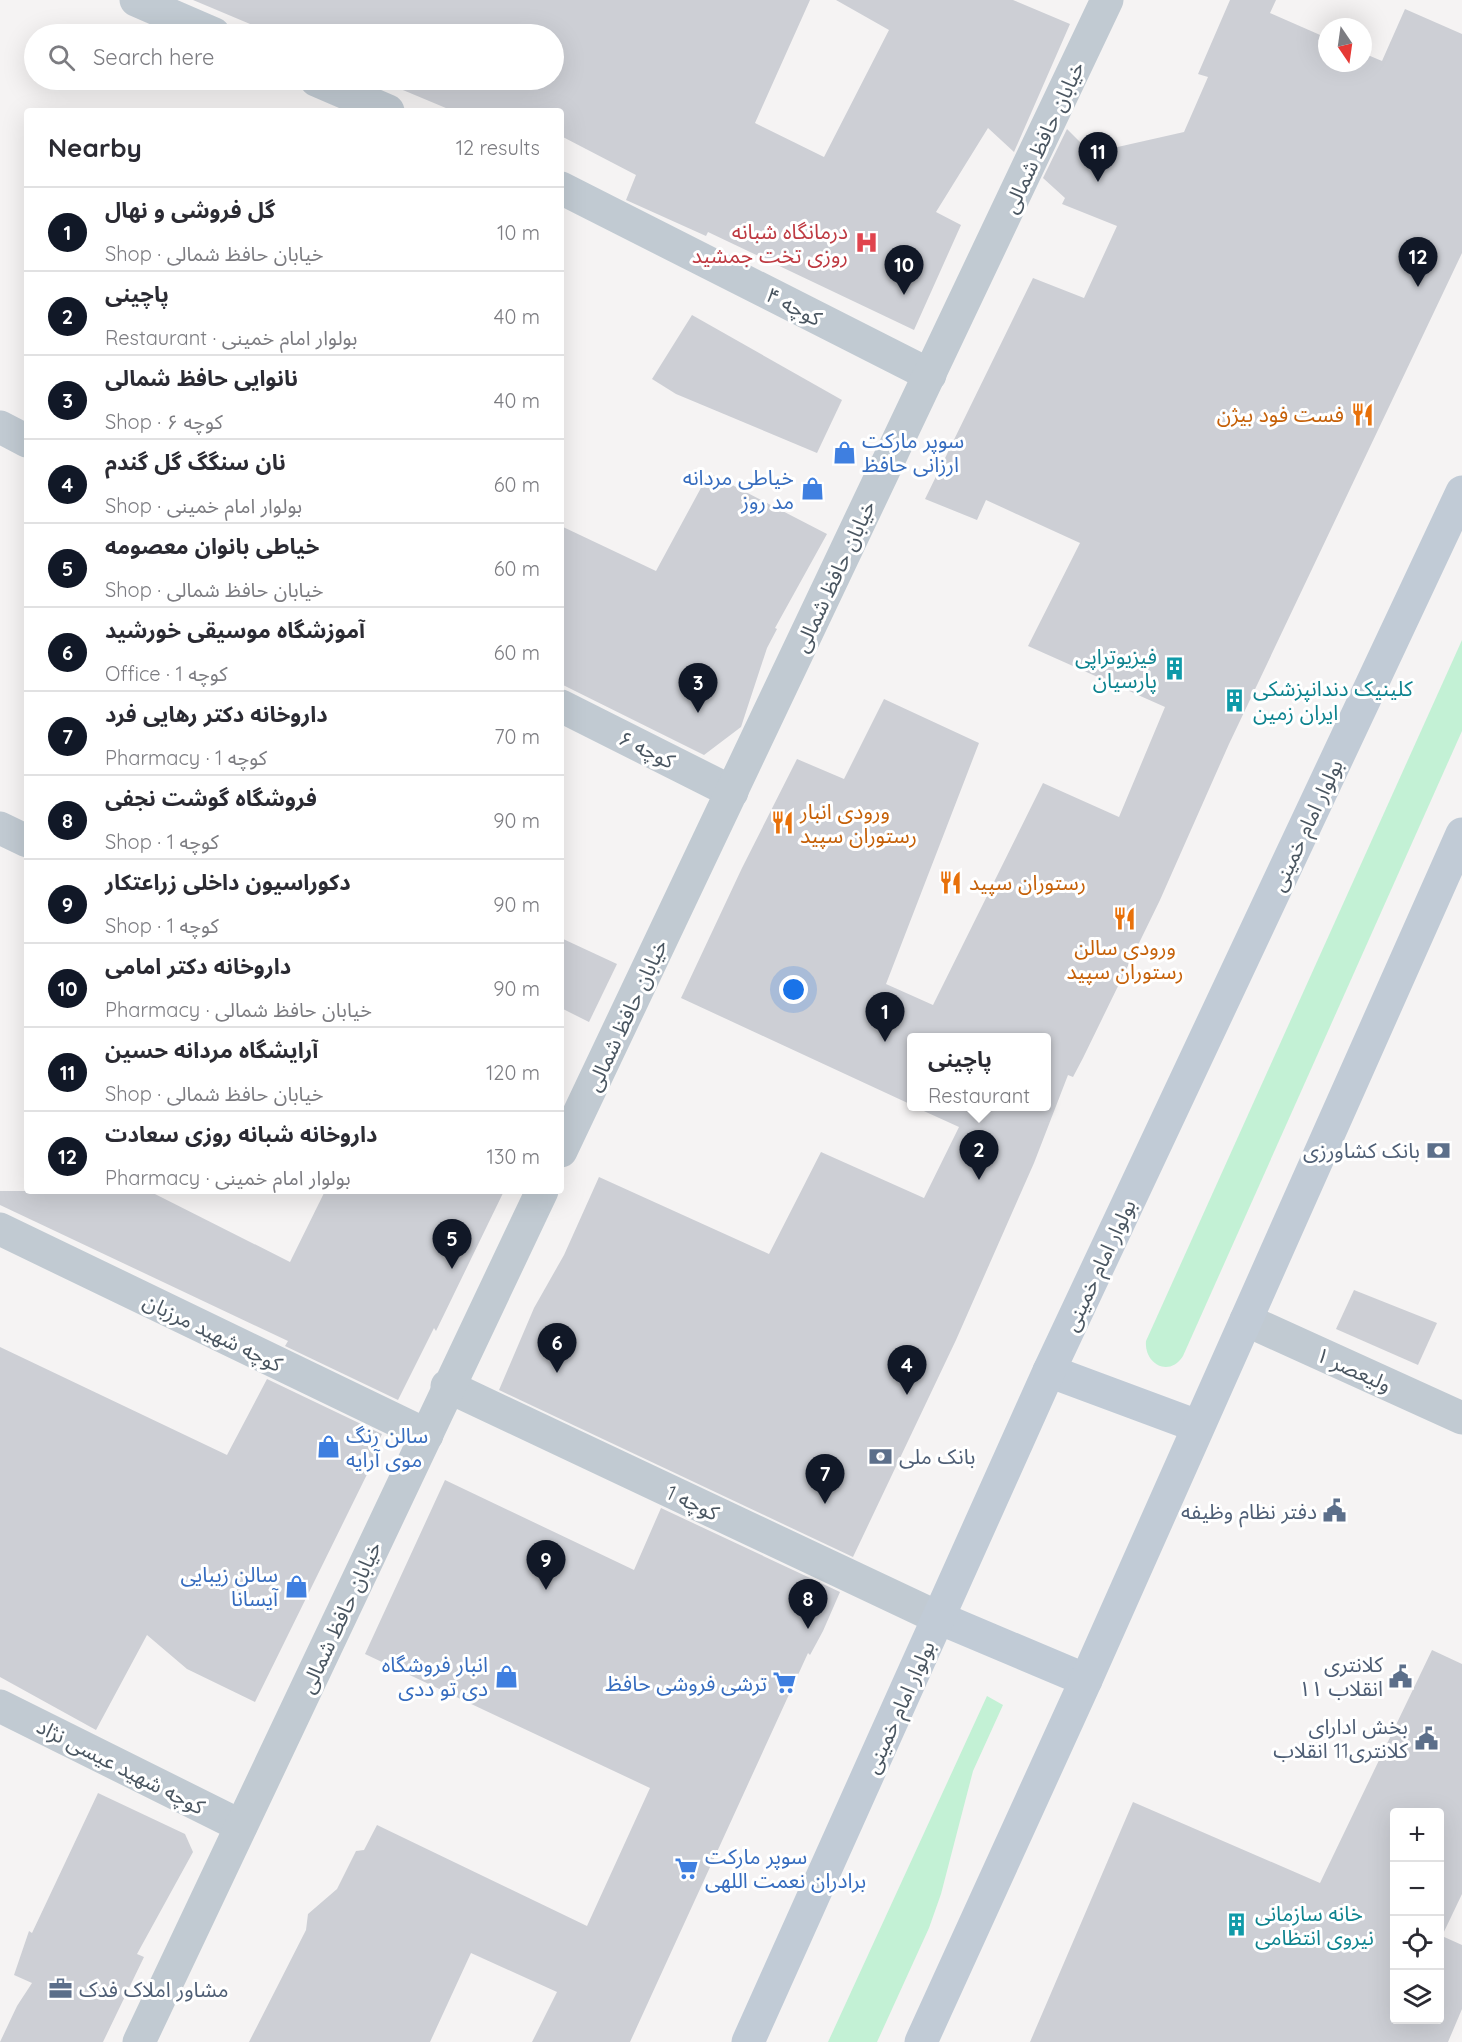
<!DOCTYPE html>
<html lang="en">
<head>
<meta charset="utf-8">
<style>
	body { margin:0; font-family:Quicksand,"Noto Sans Arabic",sans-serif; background:#f7f7f7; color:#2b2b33 }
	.controls { position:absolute; right:18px; bottom:18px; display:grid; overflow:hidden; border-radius:6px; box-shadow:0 6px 24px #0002 }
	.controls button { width:54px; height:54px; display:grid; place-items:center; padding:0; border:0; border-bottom:2px solid #e1e1e2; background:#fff; color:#2b2b33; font:30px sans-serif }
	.compass { position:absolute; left:1318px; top:18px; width:54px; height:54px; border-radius:50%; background:#fff; box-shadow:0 6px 24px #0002; rotate:167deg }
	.you { position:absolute; left:794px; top:990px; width:21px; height:21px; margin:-15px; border:4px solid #fff; border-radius:50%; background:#1a73e8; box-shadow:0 0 0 9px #1a73e833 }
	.badge { display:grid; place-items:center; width:39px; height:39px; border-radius:50%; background:#111827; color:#fff; font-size:20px; font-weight:700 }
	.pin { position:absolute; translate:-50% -50px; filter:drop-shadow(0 2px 3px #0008) }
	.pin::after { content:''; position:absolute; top:32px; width:21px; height:18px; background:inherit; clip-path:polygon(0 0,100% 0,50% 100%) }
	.popup { position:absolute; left:907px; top:1033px; width:144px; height:78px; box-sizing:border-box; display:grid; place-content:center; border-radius:6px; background:#fff; filter:drop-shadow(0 2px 4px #0005); font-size:20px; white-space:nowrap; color:#7c7c81 }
	.popup b { font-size:22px; color:#2b2b33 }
	.popup::after { content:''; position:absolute; left:50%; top:100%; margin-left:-12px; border:12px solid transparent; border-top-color:#fff }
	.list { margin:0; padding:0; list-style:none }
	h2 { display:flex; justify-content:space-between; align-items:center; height:78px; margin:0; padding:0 24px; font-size:26px }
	h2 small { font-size:20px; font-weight:400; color:#7c7c81 }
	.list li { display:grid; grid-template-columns:39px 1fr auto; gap:18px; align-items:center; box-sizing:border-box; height:84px; padding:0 24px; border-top:2px solid #e1e1e2 }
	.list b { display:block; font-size:22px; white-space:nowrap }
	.list p { margin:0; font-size:20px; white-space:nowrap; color:#7c7c81 }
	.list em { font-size:20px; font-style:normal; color:#7c7c81 }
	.icon { flex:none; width:33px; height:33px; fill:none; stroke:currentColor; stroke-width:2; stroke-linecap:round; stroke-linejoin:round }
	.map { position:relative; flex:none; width:1462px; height:2042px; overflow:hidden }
	.search { position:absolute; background:#fff; box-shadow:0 6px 24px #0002; left:24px; top:24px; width:540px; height:66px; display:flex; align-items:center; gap:15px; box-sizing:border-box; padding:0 21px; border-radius:33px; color:#7c7c81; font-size:22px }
	.panel { position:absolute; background:#fff; box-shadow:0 6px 24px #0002; left:24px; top:108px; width:540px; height:1086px; border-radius:6px }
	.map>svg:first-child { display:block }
	.green { fill:#c3f1d5 }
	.building { fill:#cdcfd5; fill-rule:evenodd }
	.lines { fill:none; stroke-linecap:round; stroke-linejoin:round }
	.street { stroke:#c1cad2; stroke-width:33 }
	.secondary { stroke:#c1cbd6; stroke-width:33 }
	.labels { text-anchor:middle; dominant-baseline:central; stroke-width:6; stroke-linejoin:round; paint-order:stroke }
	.street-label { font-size:21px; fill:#4a5661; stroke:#fff }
	.health-label { font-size:21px; fill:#be3a42; stroke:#fff; text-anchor:end }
	.food-label { font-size:21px; fill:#c56008; stroke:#fff; text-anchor:start }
	.shop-label { font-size:21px; fill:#366cbe; stroke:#fff; text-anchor:end }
	.culture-label { font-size:21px; fill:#0d838f; stroke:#fff; text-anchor:start }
	.service-label { font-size:21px; fill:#4e5e75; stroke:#fff; text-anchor:end }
</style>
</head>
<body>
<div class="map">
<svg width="1462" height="2042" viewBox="0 0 1462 2042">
	<rect width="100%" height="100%" fill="#f5f3f3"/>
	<g class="green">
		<path d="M1462,640v91l-279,625c-14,22 -39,8 -37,-15z"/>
		<polygon points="987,1696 1003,1705 973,1771 941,1894 929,1928 877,2042 828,2042"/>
	</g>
	<g class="building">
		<polygon points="193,0 810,0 755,123 824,157 889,30 836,0 1013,0 1070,24 1014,152 988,128 936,212 961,225 914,330 708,232 706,236 626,200 636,175 561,136 561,111 453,111 379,80 554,80 554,34 274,34"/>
		<polygon points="1230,0 1276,0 1270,13 1327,38 1327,63 1363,63 1363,53 1382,61 1405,9 1462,34 1462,253 1229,744 1160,900 1083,1058 1073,1077 1068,1075 1034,1163 956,1340 853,1557 499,1390 534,1308 564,1255 599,1177 769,1254 821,1152 924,1198 959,1127 915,1107 1047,1107 1047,1038 912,1038 912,1105 681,998 742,868 797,759 844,779 884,699 979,743 886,984 933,1005 1043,783 1119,817 1165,707 1028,646 1080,543 986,500 977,520 925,499 1033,278 1084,298 1117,226 1062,204 1065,198 1043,178 1067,129 1091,153 1184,132 1208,77 1198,74"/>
		<polygon points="692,315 842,400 817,453 676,394 652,379"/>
		<polygon points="709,473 827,534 775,628 777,629 767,648 741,727 704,755 561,684 561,526 656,571"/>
		<polygon points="561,938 617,964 589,1022 561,1008"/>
		<polygon points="0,1191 149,1191 290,1262 325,1191 504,1191 436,1331 434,1328 398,1400 285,1346 288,1341 0,1205"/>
		<polygon points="1354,1290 1437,1323 1418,1365 1336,1329"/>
		<polygon points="0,1347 227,1455 267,1379 382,1434 375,1450 378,1452 255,1702 187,1669 147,1635 96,1730 0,1677"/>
		<polygon points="445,1480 634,1570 661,1508 840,1592 823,1631 810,1655 808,1653 630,2042 532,2042 557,1992 471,1953 430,2042 249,2042 306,1930 308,1914 337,1889 356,1851 364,1850 377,1825 587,1926 650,1788 365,1654"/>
		<path d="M1432,1650l30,14v230l-20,42 20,9v64l-14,33h-418l103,-240 187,81zM1395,1812h45v207h-45z"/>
		<polygon points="98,1793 185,1834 193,1852 137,1954 144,1957 103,2042 0,2042 17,2006 32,1983 14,1975 29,1931 32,1933"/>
	</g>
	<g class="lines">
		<g class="street">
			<polyline points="136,0 214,34"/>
			<polyline points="316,80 388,111"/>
			<polyline points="561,188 930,375"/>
			<polyline points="0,427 27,441"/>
			<polyline points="561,706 732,792"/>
			<polyline points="0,828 27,841"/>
			<polyline points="561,1151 1107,0"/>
			<polyline points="0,1229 427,1435"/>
			<polyline points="1246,1320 1462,1418"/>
			<polyline points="447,1386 939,1618"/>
			<polyline points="0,1706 241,1826"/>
			<polyline points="139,2042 542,1191"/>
		</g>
		<g class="secondary">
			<polyline points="1049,1371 1197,1426"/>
			<polyline points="939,1618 1086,1680"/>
			<polyline points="748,2042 1049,1371 1462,492"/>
			<polyline points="921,2042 1086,1680 1462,834"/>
		</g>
	</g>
	<defs>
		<symbol id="hospital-bare" viewBox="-9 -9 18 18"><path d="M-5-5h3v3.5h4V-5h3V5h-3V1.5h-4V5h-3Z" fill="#e0444e" stroke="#fff" stroke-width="2.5" paint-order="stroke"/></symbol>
		<symbol id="restaurant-bare" viewBox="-9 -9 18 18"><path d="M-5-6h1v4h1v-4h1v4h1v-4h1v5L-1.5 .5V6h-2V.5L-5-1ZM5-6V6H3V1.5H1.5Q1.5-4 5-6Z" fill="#e8710a" stroke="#fff" stroke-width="2.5" paint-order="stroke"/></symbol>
		<symbol id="shop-bare" viewBox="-9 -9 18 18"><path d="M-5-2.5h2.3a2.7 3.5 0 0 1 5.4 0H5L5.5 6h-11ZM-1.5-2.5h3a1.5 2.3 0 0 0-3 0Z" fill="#3f7fe0" stroke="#fff" stroke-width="2.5" paint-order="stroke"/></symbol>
		<symbol id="building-bare" viewBox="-9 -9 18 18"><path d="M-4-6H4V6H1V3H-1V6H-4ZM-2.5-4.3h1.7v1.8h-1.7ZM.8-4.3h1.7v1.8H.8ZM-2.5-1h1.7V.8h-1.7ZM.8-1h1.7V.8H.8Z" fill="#0f9aa8" stroke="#fff" stroke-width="2.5" paint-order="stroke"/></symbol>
		<symbol id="bank-bare" viewBox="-9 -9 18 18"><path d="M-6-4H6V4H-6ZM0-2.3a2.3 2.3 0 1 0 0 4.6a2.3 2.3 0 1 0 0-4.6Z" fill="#5c6f8a" stroke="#fff" stroke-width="2.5" paint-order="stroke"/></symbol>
		<symbol id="civic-bare" viewBox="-9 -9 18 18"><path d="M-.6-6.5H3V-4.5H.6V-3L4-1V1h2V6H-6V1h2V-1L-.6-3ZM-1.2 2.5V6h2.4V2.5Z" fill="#5c6f8a" stroke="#fff" stroke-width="2.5" paint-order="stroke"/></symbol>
		<symbol id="supermarket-bare" viewBox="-9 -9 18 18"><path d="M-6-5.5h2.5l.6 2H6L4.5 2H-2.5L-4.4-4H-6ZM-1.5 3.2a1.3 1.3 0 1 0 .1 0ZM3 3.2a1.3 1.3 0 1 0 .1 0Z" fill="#3f7fe0" stroke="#fff" stroke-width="2.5" paint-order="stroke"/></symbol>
		<symbol id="office-bare" viewBox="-9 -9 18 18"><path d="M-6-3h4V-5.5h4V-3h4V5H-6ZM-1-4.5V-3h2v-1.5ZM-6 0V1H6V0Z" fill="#5c6f8a" stroke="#fff" stroke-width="2.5" paint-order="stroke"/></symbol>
	</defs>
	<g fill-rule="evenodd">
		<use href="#hospital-bare" x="850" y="226" width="33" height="33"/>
		<use href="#restaurant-bare" x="1346" y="398" width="33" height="33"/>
		<use href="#shop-bare" x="828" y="436" width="33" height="33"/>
		<use href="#shop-bare" x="796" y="472" width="33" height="33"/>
		<use href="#building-bare" x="1158" y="652" width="33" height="33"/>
		<use href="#building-bare" x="1218" y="684" width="33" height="33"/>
		<use href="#restaurant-bare" x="766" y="806" width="33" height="33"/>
		<use href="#restaurant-bare" x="934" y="866" width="33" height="33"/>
		<use href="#restaurant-bare" x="1108" y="902" width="33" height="33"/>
		<use href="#bank-bare" x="1422" y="1134" width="33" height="33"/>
		<use href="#shop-bare" x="312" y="1430" width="33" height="33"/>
		<use href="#bank-bare" x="864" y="1440" width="33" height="33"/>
		<use href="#civic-bare" x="1318" y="1494" width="33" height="33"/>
		<use href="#shop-bare" x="280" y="1570" width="33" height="33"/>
		<use href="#shop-bare" x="490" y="1660" width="33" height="33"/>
		<use href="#civic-bare" x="1384" y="1660" width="33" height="33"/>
		<use href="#supermarket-bare" x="768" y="1666" width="33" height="33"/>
		<use href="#civic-bare" x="1410" y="1722" width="33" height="33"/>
		<use href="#supermarket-bare" x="670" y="1852" width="33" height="33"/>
		<use href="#building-bare" x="1220" y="1908" width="33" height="33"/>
		<use href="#office-bare" x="44" y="1972" width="33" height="33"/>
	</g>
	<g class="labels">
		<g class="street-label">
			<text transform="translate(1043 137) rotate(-65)">خیابان حافظ شمالی</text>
			<text transform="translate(794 306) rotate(27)">کوچه ۴</text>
			<text transform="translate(834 576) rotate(-65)">خیابان حافظ شمالی</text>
			<text transform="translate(647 749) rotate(26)">کوچه ۶</text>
			<text transform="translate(1306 825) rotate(-65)">بولوار امام خمینی</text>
			<text transform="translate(626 1015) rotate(-65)">خیابان حافظ شمالی</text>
			<text transform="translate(1099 1265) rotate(-65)">بولوار امام خمینی</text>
			<text transform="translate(213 1332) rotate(26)">کوچه شهید مرزبان</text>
			<text transform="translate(1354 1369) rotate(24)">ولیعصر ۱</text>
			<text transform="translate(693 1502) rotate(25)">کوچه 1</text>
			<text transform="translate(340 1617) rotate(-65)">خیابان حافظ شمالی</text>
			<text transform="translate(899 1707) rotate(-66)">بولوار امام خمینی</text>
			<text transform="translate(121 1766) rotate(27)">کوچه شهید عیسی نژاد</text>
		</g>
		<g class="health-label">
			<text x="848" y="231">درمانگاه شبانه<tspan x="848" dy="24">روزی تخت جمشید</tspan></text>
		</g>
		<g class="food-label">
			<text x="1344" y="414" text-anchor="end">فست فود بیژن</text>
			<text x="800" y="811">ورودی انبار<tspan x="800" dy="24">رستوران سپید</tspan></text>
			<text x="969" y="882">رستوران سپید</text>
			<text x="1125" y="947" text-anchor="middle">ورودی سالن<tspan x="1125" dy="24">رستوران سپید</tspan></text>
		</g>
		<g class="shop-label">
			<text x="862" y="440" text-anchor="start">سوپر مارکت<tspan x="862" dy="24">ارزانی حافظ</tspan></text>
			<text x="794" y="477">خیاطی مردانه<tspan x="794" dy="24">مد روز</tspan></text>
			<text x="346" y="1435" text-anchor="start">سالن رنگ<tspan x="346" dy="24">موی آرایه</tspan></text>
			<text x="278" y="1574">سالن زیبایی<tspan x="278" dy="24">آیسانا</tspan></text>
			<text x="488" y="1664">انبار فروشگاه<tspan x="488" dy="24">دی تو ددی</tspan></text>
			<text x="767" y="1683">ترشی فروشی حافظ</text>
			<text x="705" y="1856" text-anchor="start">سوپر مارکت<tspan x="705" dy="24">برادران نعمت اللهی</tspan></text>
		</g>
		<g class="culture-label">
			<text x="1157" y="656" text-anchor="end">فیزیوتراپی<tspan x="1157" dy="24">پارسیان</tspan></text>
			<text x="1253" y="688">کلینیک دندانپزشکی<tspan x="1253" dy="24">ایران زمین</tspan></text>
			<text x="1255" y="1913">خانه سازمانی<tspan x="1255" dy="24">نیروی انتظامی</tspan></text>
		</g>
		<g class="service-label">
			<text x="1420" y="1150">بانک کشاورزی</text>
			<text x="899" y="1456" text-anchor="start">بانک ملی</text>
			<text x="1317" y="1511">دفتر نظام وظیفه</text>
			<text x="1383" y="1664">کلانتری<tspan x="1383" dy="24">۱۱ انقلاب</tspan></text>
			<text x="1408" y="1726">بخش ادارای<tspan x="1408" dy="24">کلانتری11 انقلاب</tspan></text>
			<text x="79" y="1989" text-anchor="start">مشاور املاک فدک</text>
		</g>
	</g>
</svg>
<div class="controls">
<button>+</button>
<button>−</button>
<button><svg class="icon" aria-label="locate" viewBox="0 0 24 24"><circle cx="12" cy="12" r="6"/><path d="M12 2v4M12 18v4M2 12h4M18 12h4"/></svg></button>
<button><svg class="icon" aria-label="layers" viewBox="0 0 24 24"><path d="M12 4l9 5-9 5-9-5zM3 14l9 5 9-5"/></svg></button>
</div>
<svg class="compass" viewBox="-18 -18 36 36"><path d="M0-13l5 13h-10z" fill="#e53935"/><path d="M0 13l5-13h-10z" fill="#7c7c81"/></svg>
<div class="you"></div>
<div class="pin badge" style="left:885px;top:1042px">1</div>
<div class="pin badge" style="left:979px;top:1180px">2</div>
<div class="popup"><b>پاچینی</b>Restaurant</div>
<div class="pin badge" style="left:698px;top:713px">3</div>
<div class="pin badge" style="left:907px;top:1395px">4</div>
<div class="pin badge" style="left:452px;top:1269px">5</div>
<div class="pin badge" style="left:557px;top:1373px">6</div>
<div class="pin badge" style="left:825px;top:1504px">7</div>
<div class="pin badge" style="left:808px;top:1629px">8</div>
<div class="pin badge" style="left:546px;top:1590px">9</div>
<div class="pin badge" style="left:904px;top:295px">10</div>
<div class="pin badge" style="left:1098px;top:182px">11</div>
<div class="pin badge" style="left:1418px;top:287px">12</div>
<div class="search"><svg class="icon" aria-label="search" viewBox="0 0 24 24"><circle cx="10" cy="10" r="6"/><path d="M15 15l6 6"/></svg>Search here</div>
<section class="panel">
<h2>Nearby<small>12 results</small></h2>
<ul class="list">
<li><span class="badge">1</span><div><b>گل فروشی و نهال</b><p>Shop · خیابان حافظ شمالی</p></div><em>10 m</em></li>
<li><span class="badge">2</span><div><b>پاچینی</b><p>Restaurant · بولوار امام خمینی</p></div><em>40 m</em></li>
<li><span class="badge">3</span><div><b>نانوایی حافظ شمالی</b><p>Shop · کوچه ۶</p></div><em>40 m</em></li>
<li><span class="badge">4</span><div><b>نان سنگگ گل گندم</b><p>Shop · بولوار امام خمینی</p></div><em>60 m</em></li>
<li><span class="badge">5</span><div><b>خیاطی بانوان معصومه</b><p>Shop · خیابان حافظ شمالی</p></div><em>60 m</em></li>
<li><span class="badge">6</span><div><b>آموزشگاه موسیقی خورشید</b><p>Office · کوچه 1</p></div><em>60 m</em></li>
<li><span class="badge">7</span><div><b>داروخانه دکتر رهایی فرد</b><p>Pharmacy · کوچه 1</p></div><em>70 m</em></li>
<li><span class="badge">8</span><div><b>فروشگاه گوشت نجفی</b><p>Shop · کوچه 1</p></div><em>90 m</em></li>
<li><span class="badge">9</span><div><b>دکوراسیون داخلی زراعتکار</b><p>Shop · کوچه 1</p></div><em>90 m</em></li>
<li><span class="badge">10</span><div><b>داروخانه دکتر امامی</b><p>Pharmacy · خیابان حافظ شمالی</p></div><em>90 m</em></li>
<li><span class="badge">11</span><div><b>آرایشگاه مردانه حسین</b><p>Shop · خیابان حافظ شمالی</p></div><em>120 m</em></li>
<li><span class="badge">12</span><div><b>داروخانه شبانه روزی سعادت</b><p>Pharmacy · بولوار امام خمینی</p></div><em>130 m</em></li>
</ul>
</section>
</div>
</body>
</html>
